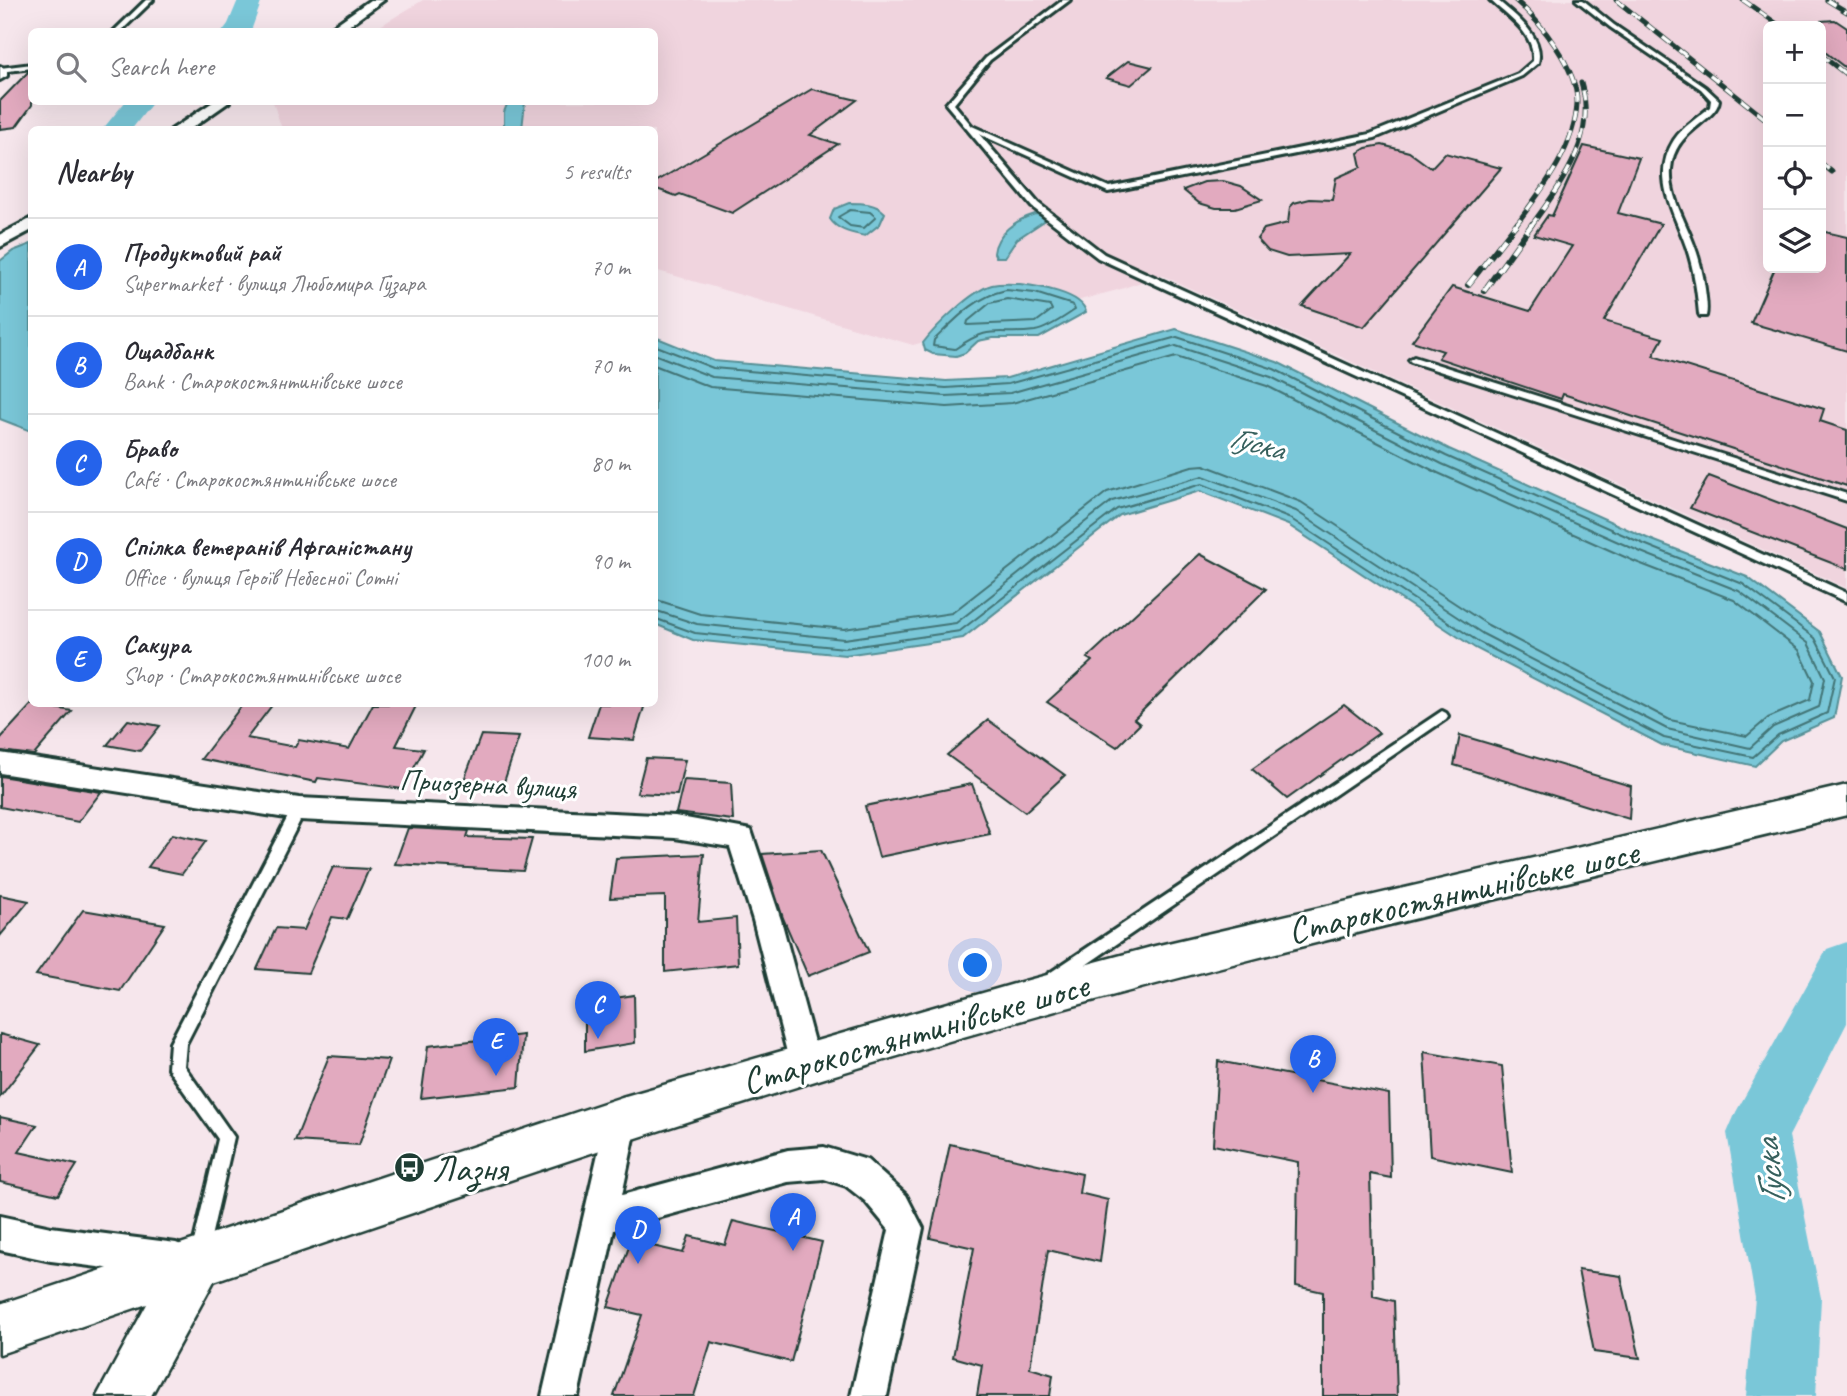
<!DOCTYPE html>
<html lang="en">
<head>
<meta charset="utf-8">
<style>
	body { margin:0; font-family:Caveat,sans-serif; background:#f2f2f3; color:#2b2b33 }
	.controls { position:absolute; right:21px; top:21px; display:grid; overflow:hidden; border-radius:10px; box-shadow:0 7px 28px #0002 }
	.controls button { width:63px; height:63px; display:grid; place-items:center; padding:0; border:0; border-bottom:2px solid #e1e1e2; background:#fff; color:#2b2b33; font:35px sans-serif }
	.you { position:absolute; left:976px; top:966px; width:24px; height:24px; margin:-18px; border:5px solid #fff; border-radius:50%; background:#1a73e8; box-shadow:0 0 0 10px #1a73e833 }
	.badge { display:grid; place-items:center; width:46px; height:46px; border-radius:50%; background:#2563eb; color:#fff; font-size:23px; font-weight:700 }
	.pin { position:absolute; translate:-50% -58px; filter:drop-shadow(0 2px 4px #0008) }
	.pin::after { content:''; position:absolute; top:37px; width:24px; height:21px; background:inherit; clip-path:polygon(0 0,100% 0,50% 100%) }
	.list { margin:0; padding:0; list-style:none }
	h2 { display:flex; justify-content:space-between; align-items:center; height:91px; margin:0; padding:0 28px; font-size:30px }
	h2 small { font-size:23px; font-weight:400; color:#7c7c81 }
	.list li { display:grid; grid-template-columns:46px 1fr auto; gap:21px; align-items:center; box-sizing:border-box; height:98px; padding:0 28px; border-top:2px solid #e1e1e2 }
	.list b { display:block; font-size:26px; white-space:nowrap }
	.list p { margin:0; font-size:23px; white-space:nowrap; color:#7c7c81 }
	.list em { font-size:23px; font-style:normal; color:#7c7c81 }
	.icon { flex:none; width:38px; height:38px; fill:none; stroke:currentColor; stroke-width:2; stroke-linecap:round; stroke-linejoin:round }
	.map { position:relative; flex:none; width:1847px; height:1396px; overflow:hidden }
	.search { position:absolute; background:#fff; box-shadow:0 7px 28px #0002; left:28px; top:28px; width:630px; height:77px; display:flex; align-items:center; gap:18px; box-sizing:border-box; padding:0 24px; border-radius:10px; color:#7c7c81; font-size:26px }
	.panel { position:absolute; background:#fff; box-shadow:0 7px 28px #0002; left:28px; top:126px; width:630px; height:581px; border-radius:10px }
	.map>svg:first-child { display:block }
	.built { fill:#f0d4de; fill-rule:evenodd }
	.water { fill:#7ac7d8; stroke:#569096; stroke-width:2 }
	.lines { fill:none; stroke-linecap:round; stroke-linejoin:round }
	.shore { stroke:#437476; stroke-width:2 }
	.river { fill:#7ac7d8; fill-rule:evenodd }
	.building { fill:#e2aabf; stroke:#1f3d34; stroke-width:2 }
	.service-casing { stroke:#1f3d34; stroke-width:6 }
	.minor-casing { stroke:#1f3d34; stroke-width:6 }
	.secondary-casing { stroke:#1f3d34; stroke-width:5 }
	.service { fill:#fff; fill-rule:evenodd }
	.minor { fill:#fff; fill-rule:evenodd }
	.secondary { fill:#fff; fill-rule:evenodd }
	.rail-far1-casing { stroke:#1f3d34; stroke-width:5 }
	.rail-casing { stroke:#1f3d34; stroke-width:6 }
	.rail-far1 { stroke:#fff; stroke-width:3.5; stroke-dasharray:10; stroke-linecap:butt }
	.rail { stroke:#fff; stroke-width:4.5; stroke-dasharray:12; stroke-linecap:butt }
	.labels { text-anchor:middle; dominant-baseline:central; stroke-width:6; stroke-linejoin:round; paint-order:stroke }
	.street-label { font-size:30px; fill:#1f3d34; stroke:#fff }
	.water-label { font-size:32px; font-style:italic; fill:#36605d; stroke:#fff }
	.near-street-label { font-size:37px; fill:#1f3d34; stroke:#fff }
	.near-poi-label { font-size:37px; fill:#1f3d34; stroke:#fff; text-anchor:start }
	.near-water-label { font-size:38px; font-style:italic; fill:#36605d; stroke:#fff }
</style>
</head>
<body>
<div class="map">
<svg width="1847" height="1396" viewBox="0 0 1847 1396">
	<rect width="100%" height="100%" fill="#f6e6ec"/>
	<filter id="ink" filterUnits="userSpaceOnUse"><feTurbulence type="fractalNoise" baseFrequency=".0143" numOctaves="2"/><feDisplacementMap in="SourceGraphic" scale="14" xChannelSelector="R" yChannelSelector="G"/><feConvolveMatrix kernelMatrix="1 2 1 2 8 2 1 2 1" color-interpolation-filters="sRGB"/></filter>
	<g filter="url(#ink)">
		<path class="built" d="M423,0h1424v588l-686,-313 -40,14 -208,56 -258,-75 -1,-140 -372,-1 -9,-27h381v-70l-282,-1zM1768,26h53v242h-53z"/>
		<g class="water">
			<polygon points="508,102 525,102 522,129 504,129 504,112"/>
			<path d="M849,203c13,0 27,0 36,10l-5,11 -15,12c-13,-3 -27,-5 -35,-17l4,-10z"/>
			<path d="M1035,214l11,2 1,3 -30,20 -12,18h-9l-2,-4c2,-20 22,-33 41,-39z"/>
			<polygon points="31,244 31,431 0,419 0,261 13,251"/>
			<path d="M1020,284c17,2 62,9 66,28l-47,26h-46l-15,3 -13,12 -9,3 -23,-2 -8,-4 -2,-7c13,-17 48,-52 69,-58 9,-2 19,-1 28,-1z"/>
			<polygon points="1176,329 1277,362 1449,449 1647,538 1747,577 1820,632 1842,676 1834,718 1781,741 1755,766 1662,745 1475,648 1288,525 1200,491 1120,515 963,638 845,655 693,640 655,624 655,337 714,361 946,381 1007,378"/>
		</g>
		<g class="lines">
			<g class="shore">
				<polygon points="850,210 870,212 876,217 864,228 850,226 838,217"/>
				<path d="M1006,290l29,3 38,12 2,5c-11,7 -27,19 -40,21 -39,5 -43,-8 -80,18l-22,-3 1,-6c22,-21 41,-43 72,-50z"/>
				<polygon points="1007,299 1050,306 1052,310 1036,322 967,325 968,321 990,303"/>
				<polyline points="654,345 713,368 946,388 1008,384 1177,337 1274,369 1446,456 1644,544 1743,584 1815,638 1835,677 1827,713 1778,735 1753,757 1664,738 1479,642 1291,519 1202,484 1117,509 960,631 845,648 695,633 654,618"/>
				<polyline points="654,354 712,377 945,396 1010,393 1176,346 1271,377 1442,464 1641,552 1739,591 1808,643 1825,678 1819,707 1773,727 1750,748 1667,729 1483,634 1296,511 1203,476 1112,501 956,623 844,639 697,624 654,610"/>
				<polyline points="654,365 710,387 947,407 1012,403 1176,357 1267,386 1438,473 1636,562 1734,600 1799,650 1814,681 1810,700 1768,718 1747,736 1670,720 1488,625 1301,502 1204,465 1192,466 1107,492 952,613 844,629 700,614 654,599"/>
			</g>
			<g class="river">
				<polygon points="238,0 262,0 252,28 249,32 222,32 228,24"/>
				<polygon points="125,102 153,102 131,130 102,130"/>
				<polygon points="1847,942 1847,1023 1789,1136 1821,1298 1816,1396 1746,1396 1755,1298 1727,1133 1736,1112 1827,949"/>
			</g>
		</g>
		<g class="building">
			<polygon points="1835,20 1847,28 1847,69 1821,49 1821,21"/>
			<polygon points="1128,61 1152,67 1131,85 1106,78"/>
			<polygon points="29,71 32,71 32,105 16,127 0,129 0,101"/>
			<polygon points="812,89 857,100 810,135 838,144 732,213 680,194 676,196 654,188 654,183"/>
			<polygon points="1382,145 1409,152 1431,168 1445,153 1501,168 1364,327 1302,306 1350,254 1287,257 1268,251 1257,239 1264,229 1288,223 1290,207 1294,203 1310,199 1332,200 1336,178 1361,167 1358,153 1366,148"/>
			<polygon points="1584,146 1639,158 1618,213 1661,224 1604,321 1663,338 1653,356 1824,409 1820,421 1847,430 1847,486 1563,394 1561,399 1438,358 1443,351 1412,341 1452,287 1530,311 1572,246 1534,235 1548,215 1552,216"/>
			<polygon points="1223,181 1241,186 1262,200 1235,208 1216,208 1199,203 1183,190 1204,182"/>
			<polygon points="1821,231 1847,237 1847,351 1751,323 1775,268 1821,268"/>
			<polygon points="1709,476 1847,529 1847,569 1690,508"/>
			<polygon points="1200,554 1266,589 1134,719 1140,724 1117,747 1047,702 1092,661 1087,658"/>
			<polygon points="32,704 72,711 34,755 0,751 0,739"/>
			<polygon points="243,704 273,704 247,738 295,747 299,740 349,749 373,704 417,704 396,746 424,749 403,789 318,778 316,782 201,759"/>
			<polygon points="599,704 645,704 634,740 588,737"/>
			<polygon points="1344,705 1379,733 1287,799 1252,769"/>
			<polygon points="128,720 160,726 140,751 107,745"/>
			<polygon points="988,720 1065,775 1025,812 947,755"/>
			<polygon points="481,735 519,737 504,782 464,780"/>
			<polygon points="1460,735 1631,786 1629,819 1454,765"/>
			<polygon points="646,758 685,760 677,795 637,793"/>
			<polygon points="0,776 101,792 78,822 0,807"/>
			<polygon points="684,780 731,783 733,820 676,813"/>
			<polygon points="972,784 990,834 879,857 865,806"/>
			<polygon points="408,828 469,831 467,837 532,839 523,871 395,864"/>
			<polygon points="172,834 206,841 182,874 148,867"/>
			<polygon points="821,850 869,952 808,976 783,918 762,854"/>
			<polygon points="704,854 698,922 736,918 738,964 665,972 665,896 610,898 616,858"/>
			<polygon points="333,867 369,869 347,919 332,917 308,973 257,969 276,928 304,930"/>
			<polygon points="0,895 29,901 0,936"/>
			<polygon points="83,910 165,924 120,991 36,975"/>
			<polygon points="634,995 635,1043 585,1051 585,1003"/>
			<polygon points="0,1034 40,1045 0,1097"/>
			<polygon points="523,1035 519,1087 421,1098 428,1046"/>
			<polygon points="1424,1052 1502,1066 1512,1173 1430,1156"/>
			<polygon points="329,1056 389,1060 359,1145 295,1141"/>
			<polygon points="1218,1061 1389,1094 1391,1178 1370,1174 1373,1296 1394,1301 1397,1396 1323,1396 1323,1292 1296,1286 1298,1162 1213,1145"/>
			<polygon points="0,1117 37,1125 19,1152 77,1165 58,1195 0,1182"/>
			<polygon points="950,1144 1082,1174 1079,1193 1108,1200 1100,1262 1048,1250 1030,1368 1053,1375 1050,1396 977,1396 982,1365 953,1357 974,1248 930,1238"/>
			<polygon points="733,1221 822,1242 791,1362 711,1342 694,1396 614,1396 642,1315 608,1307 631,1241 683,1253 689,1236 725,1245"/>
			<polygon points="1578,1270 1621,1276 1640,1358 1594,1352"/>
		</g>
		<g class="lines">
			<defs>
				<g id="service">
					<polygon points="146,0 153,0 120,32 113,32"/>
					<path d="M1063,0h7l-80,60 -36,44 18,22 137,61 261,-53 148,-60 15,-13c2,-28 -25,-44 -43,-61h7c18,15 48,37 41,63l-16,13 -147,62 -267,54 -129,-58 59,69 66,51 743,339v9l-749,-344 -66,-51 -86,-103 40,-46z"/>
					<path d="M1576,0h7l31,25 91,62 14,13c-3,23 -45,29 -48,69 -2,26 13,49 22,73 6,15 10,31 12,47 1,9 3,19 1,27h-6l-1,-2c-2,-22 -5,-44 -12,-65 -12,-36 -37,-71 -13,-109 9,-14 24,-22 36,-33l1,-7 -10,-11 -91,-62z"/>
					<polygon points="32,64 32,68 0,72 0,68"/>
					<polygon points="1414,357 1847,494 1847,501 1411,362 1409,360"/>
					<polygon points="1442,711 1446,713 1448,716 1446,719 1058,984 1053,986 1048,984 1046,979 1048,974"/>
					<polygon points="299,804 304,805 306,809 186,1044 184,1066 234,1137 208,1250 206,1256 200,1258 194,1256 192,1250 218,1139 171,1073 168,1068 170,1043 294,805"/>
				</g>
				<g id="minor">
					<polygon points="370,0 384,0 340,32 325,32"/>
					<polygon points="0,66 7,70 7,76 0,80"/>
					<polygon points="213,102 229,102 189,130 171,130"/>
					<polygon points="32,218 32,230 0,247 0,235"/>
					<polygon points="0,753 299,798 675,816 751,830 781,920 820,1064 816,1074 805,1079 794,1074 790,1064 753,920 730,847 675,838 299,820 0,773"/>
					<polygon points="622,1104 633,1108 638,1119 622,1195 788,1150 824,1147 867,1160 906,1195 923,1228 887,1396 851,1396 889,1230 865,1201 846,1186 824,1179 788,1182 614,1230 578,1396 542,1396 606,1119 611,1108"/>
					<polygon points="0,1216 51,1227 176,1243 188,1248 193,1260 188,1272 176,1277 51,1261 0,1250"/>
				</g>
				<path id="secondary" d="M1847,785v30c-274,67 -549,128 -820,204 -275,76 -544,170 -813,262l-63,115h-54l50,-92 -147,50v-50l622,-207 399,-115 134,-36z"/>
			</defs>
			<use href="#service" class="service-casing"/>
			<use href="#minor" class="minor-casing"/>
			<use href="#secondary" class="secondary-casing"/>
			<use href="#service" class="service"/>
			<use href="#minor" class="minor"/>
			<use href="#secondary" class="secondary"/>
			<defs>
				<g id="rail-far1">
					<polyline points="1616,0 1768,121"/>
					<polyline points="1743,0 1780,26"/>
					<polyline points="1827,0 1847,12"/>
					<polyline points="1821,55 1847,75"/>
					<polyline points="1821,163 1832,172"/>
					<path d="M1515,226c26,-35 60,-77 62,-123 1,-34 -37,-82 -62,-103"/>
					<path d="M1531,226c30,-42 67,-89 50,-143"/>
				</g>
				<g id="rail">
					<polyline points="1468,285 1516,224"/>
					<polyline points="1484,291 1532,224"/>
				</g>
			</defs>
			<use href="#rail-far1" class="rail-far1-casing"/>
			<use href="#rail" class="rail-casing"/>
			<use href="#rail-far1" class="rail-far1"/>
			<use href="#rail" class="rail"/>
		</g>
	</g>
	<defs>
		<symbol id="bus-disc" viewBox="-11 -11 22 22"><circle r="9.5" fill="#1f3d34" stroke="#fff"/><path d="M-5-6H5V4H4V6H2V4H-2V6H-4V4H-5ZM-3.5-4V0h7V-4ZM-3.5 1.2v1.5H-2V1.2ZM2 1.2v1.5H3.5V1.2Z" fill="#fff"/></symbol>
	</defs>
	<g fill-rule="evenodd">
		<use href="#bus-disc" x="392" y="1150" width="35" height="35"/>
	</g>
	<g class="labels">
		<g class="street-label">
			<text transform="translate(488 784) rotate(3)">Приозерна вулиця</text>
		</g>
		<g class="water-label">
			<text transform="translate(1257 443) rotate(15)">Гуска</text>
		</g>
		<g class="near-street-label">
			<text transform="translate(1463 891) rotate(-13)">Старокостянтинівське шосе</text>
			<text transform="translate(915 1033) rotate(-16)">Старокостянтинівське шосе</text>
		</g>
		<g class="near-poi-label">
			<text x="432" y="1168">Лазня</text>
		</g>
		<g class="near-water-label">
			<text transform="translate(1769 1172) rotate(-96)">Гуска</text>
		</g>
	</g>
</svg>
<div class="controls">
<button>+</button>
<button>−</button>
<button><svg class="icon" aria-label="locate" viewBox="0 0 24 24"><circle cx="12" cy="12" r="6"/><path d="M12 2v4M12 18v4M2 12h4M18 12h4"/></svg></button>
<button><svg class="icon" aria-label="layers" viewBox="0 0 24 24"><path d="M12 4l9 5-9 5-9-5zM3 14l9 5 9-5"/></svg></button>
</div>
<div class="you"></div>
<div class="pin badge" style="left:793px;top:1251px">A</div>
<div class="pin badge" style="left:1313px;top:1093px">B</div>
<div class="pin badge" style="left:598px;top:1039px">C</div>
<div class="pin badge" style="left:638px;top:1264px">D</div>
<div class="pin badge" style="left:496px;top:1076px">E</div>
<div class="search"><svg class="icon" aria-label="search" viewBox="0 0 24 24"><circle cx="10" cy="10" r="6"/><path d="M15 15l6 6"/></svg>Search here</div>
<section class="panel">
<h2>Nearby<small>5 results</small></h2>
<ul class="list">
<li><span class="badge">A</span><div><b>Продуктовий рай</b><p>Supermarket · вулиця Любомира Гузара</p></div><em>70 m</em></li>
<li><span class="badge">B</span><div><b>Ощадбанк</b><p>Bank · Старокостянтинівське шосе</p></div><em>70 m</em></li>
<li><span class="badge">C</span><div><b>Браво</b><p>Café · Старокостянтинівське шосе</p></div><em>80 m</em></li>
<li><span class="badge">D</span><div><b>Спілка ветеранів Афганістану</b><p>Office · вулиця Героїв Небесної Сотні</p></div><em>90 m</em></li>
<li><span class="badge">E</span><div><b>Сакура</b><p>Shop · Старокостянтинівське шосе</p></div><em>100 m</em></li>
</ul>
</section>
</div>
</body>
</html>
